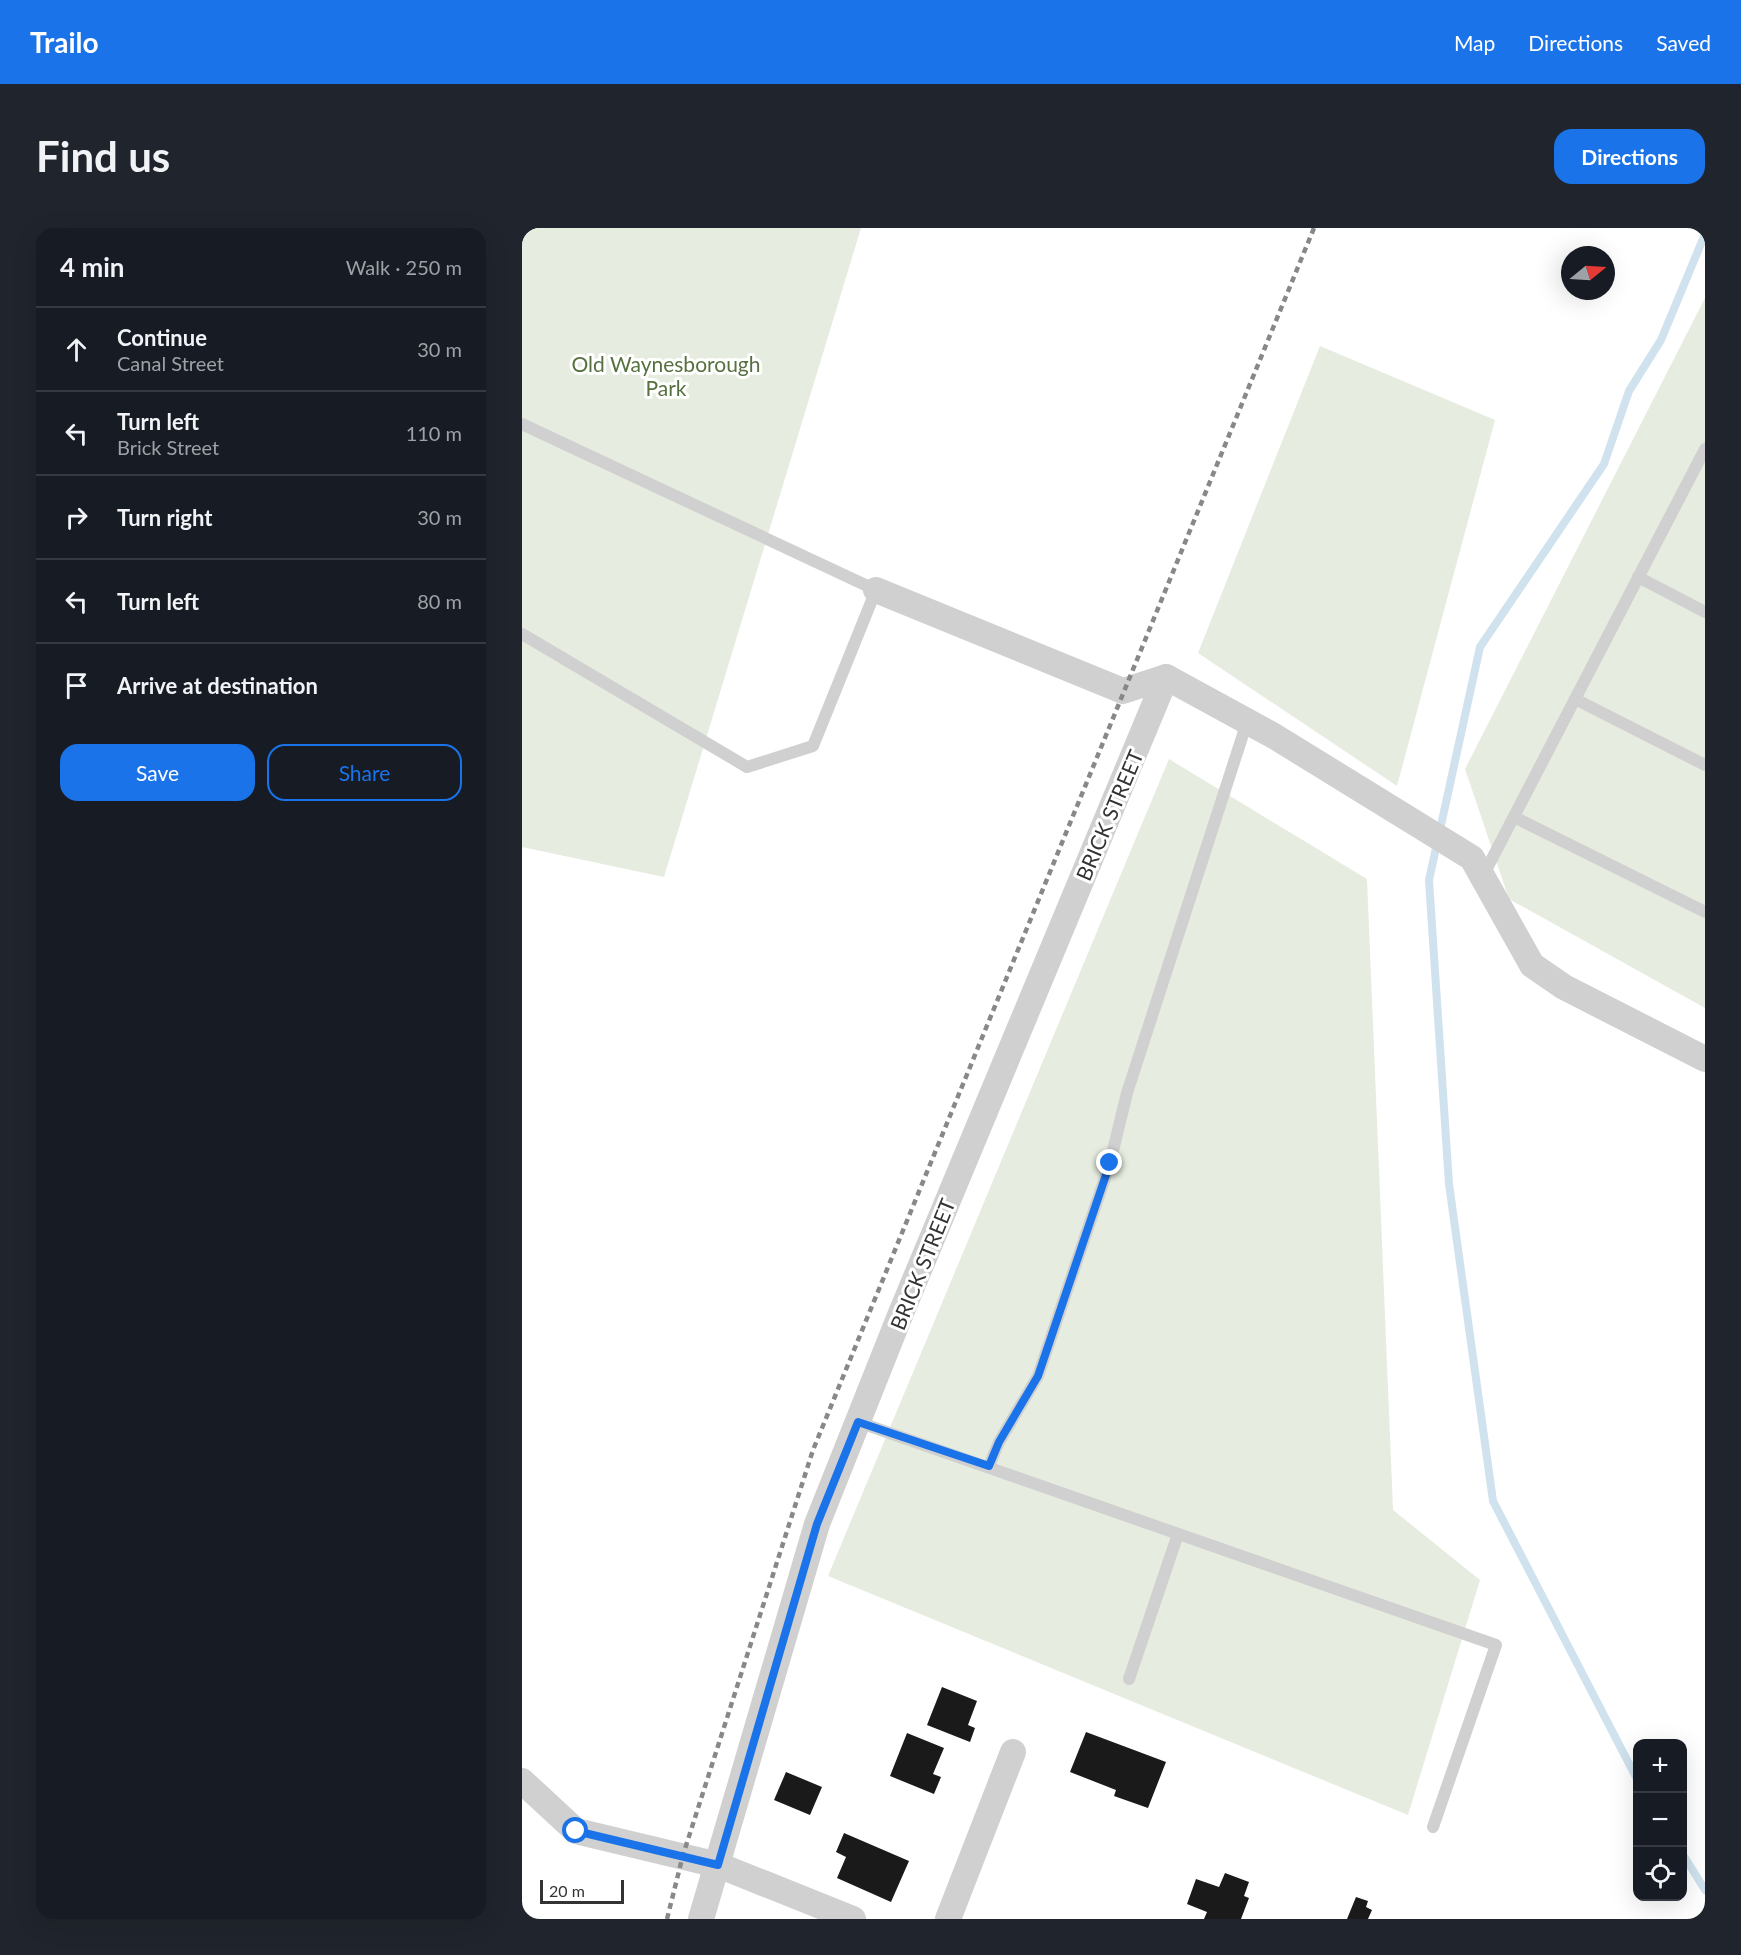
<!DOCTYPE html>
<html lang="en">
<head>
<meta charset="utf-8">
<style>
	body { margin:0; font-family:Lato,sans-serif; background:#20242c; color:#f1f3f6 }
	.controls { position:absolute; right:18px; bottom:18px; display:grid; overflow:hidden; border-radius:12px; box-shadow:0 6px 24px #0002 }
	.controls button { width:54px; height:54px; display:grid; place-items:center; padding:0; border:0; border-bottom:2px solid #363941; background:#171b24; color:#f1f3f6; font:30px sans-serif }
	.compass { position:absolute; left:1039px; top:18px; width:54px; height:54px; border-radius:50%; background:#171b24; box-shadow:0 6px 24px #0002; rotate:72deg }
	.scale { position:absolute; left:18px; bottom:15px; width:84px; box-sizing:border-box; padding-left:6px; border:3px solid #333; border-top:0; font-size:16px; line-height:21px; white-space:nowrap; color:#333; -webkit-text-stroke:4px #fff; paint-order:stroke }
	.stop { position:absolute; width:18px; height:18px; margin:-14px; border:4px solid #1a73e8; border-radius:50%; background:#fff }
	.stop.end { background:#1a73e8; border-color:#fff; box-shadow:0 2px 6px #0008 }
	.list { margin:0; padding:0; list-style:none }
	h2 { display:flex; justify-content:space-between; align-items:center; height:78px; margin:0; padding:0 24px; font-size:26px }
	h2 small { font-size:20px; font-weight:400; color:#9ea1a6 }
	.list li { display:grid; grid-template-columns:39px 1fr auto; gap:18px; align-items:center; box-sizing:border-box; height:84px; padding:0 24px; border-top:2px solid #363941 }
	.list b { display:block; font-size:22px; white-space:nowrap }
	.list p { margin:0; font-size:20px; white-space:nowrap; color:#9ea1a6 }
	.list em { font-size:20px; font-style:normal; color:#9ea1a6 }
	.actions { display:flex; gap:12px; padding:18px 24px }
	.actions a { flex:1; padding:14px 0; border:2px solid #1a73e8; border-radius:18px; text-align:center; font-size:21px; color:#1a73e8 }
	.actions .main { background:#1a73e8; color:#fff }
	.icon { flex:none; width:33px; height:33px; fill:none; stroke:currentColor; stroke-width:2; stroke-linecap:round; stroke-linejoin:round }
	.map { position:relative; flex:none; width:1183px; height:1691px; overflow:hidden; border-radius:18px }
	header { display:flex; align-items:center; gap:36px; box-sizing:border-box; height:84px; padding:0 30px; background:#1a73e8; color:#fff }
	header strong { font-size:28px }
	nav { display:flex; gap:33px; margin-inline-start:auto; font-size:21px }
	.intro { display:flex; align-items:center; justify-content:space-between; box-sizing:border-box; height:144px; padding:0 36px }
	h1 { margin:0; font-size:42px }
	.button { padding:15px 27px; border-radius:18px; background:#1a73e8; color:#fff; font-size:21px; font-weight:700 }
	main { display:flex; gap:36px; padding:0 36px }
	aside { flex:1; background:#171b24; border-radius:18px; box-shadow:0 6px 24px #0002 }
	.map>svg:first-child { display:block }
	.green { fill:#e6ecdf }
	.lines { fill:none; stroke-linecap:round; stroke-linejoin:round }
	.stream { stroke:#cfe2ee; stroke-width:8 }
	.building { fill:#1a1a1a }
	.lane { stroke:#d0d0d0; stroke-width:12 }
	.street { stroke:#d0d0d0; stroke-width:26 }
	.rail { stroke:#888; stroke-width:4.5; stroke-dasharray:6 4.5; stroke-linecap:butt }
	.route { stroke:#1a73e8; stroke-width:8 }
	.labels { text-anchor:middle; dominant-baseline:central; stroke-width:6; stroke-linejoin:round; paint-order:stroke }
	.park-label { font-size:21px; fill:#56703f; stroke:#fff }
	.street-label { font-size:21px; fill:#333; stroke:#fff }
</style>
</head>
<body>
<header>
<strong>Trailo</strong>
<nav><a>Map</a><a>Directions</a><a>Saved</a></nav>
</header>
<div class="intro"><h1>Find us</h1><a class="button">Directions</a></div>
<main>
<aside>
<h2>4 min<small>Walk · 250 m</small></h2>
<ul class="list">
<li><svg class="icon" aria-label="ahead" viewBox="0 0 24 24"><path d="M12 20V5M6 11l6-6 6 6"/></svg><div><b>Continue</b><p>Canal Street</p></div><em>30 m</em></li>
<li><svg class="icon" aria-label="left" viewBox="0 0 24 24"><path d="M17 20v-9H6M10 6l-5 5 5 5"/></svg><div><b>Turn left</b><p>Brick Street</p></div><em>110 m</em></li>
<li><svg class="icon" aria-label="right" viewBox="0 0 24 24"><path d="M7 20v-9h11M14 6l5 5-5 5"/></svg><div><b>Turn right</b></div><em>30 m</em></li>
<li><svg class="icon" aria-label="left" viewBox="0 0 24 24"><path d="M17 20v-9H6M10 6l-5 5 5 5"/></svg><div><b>Turn left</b></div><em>80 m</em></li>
<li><svg class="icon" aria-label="arrive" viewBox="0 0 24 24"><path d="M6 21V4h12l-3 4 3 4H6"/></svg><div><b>Arrive at destination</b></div></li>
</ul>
<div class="actions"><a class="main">Save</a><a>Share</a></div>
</aside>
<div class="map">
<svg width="1183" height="1691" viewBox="0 0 1183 1691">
	<rect width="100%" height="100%" fill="#fff"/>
	<g class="green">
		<polygon points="0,0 339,0 142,649 0,619"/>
		<polygon points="1183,70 1183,780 987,671 943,541"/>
		<polygon points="798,118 973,192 875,558 676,425"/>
		<polygon points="647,531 845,651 871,1282 958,1352 886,1587 306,1348"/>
	</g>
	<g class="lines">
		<g class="stream">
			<polyline points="1116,1553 971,1273 927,956 907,652 958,419 1082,236 1107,163 1139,112 1183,6"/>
			<polyline points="1160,1625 1183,1662"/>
		</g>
	</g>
	<g class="building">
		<polygon points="420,1459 455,1473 446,1497 453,1500 448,1514 405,1497"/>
		<polygon points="564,1504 644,1534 626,1580 592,1568 594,1562 548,1544"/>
		<polygon points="385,1505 422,1520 411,1546 419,1549 412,1566 368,1548"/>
		<polygon points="264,1544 300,1559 288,1587 252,1572"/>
		<polygon points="322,1605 387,1633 369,1674 315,1650 324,1629 314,1624"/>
		<polygon points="703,1645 727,1654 722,1668 727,1670 719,1691 682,1691 685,1684 665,1676 674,1651 697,1659"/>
		<polygon points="834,1669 846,1673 844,1679 850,1682 846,1691 825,1691"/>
	</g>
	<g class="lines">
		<g class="lane">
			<polyline points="0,196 354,362 291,518 225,539 0,406"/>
			<polyline points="1116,349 1183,384"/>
			<polyline points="1053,471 1183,537"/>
			<polyline points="992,589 1183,684"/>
			<polyline points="961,648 1183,221"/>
			<polyline points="336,1194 974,1417 911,1599"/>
			<polyline points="467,1238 477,1214 516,1148 588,935 605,865 725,494"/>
			<polyline points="607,1451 656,1306"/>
		</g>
		<g class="street">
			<polyline points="354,362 601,463 644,449 752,508 950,630 1010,737 1042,759 1183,831"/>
			<polyline points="0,1553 54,1603 196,1637 331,1691"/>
			<polyline points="179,1691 295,1296 379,1085 644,449"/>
			<polyline points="426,1691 491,1524"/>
		</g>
		<polyline class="rail" points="145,1691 161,1627 291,1222 792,0"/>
	</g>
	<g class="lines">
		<polyline class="route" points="54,1603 196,1637 295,1296 336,1194 467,1238 477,1214 516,1148 588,935"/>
	</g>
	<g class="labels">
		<g class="park-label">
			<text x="144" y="135">Old Waynesborough<tspan x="144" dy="24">Park</tspan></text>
		</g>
		<g class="street-label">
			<text transform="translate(587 587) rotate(-67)">BRICK STREET</text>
			<text transform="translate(400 1036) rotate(-68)">BRICK STREET</text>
		</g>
	</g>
</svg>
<div class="controls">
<button>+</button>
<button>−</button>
<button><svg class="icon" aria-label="locate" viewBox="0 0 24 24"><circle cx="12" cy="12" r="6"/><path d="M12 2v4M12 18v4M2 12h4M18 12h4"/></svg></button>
</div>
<svg class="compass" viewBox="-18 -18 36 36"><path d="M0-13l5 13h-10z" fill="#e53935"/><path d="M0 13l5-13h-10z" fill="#9ea1a6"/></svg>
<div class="scale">20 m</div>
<div class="stop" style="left:54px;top:1603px"></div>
<div class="stop end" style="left:588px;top:935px"></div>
</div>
</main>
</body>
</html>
